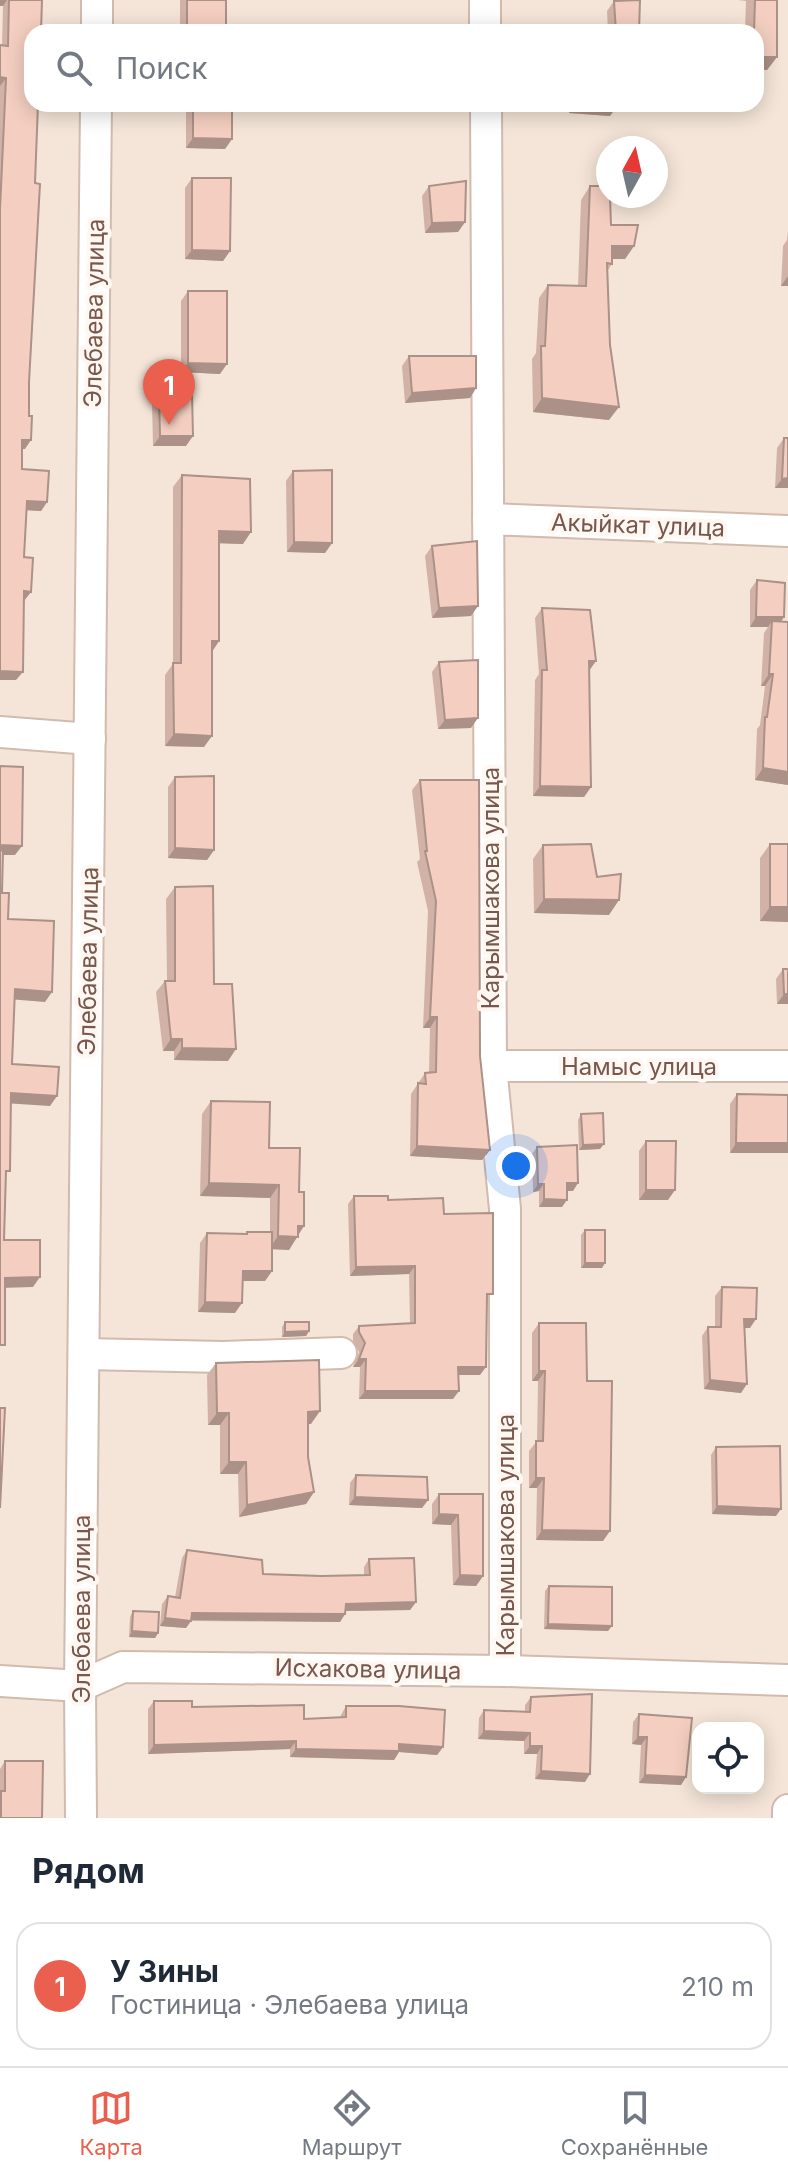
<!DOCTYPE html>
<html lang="ru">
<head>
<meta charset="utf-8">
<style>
	body { margin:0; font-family:Inter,sans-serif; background:#f2f2f3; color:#1f2937 }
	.controls { position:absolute; right:24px; bottom:24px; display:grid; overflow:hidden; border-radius:16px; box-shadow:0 4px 20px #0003 }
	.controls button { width:72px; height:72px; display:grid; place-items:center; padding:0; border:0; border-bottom:2px solid #e0e1e3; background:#fff; color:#1f2937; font:40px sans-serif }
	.compass { position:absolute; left:596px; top:136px; width:72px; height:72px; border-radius:50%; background:#fff; box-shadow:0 4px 20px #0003; rotate:8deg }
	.you { position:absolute; left:516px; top:1166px; width:28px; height:28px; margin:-20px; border:6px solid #fff; border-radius:50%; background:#1a73e8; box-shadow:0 0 0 12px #1a73e833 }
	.badge { display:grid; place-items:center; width:52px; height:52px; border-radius:50%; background:#ea5f4d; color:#fff; font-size:26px; font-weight:700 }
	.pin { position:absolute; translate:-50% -66px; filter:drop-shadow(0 2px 4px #0008) }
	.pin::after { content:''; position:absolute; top:42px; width:28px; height:24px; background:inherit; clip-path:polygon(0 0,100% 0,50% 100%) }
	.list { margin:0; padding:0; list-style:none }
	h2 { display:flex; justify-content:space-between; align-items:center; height:104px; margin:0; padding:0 32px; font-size:34px }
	h2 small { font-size:26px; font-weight:400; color:#747a83 }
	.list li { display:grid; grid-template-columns:52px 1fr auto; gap:24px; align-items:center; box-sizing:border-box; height:128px; margin:0 16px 16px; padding:0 16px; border:2px solid #e0e1e3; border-radius:24px }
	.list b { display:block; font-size:30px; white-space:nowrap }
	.list p { margin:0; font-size:26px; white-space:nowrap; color:#747a83 }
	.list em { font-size:26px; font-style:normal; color:#747a83 }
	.icon { flex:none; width:44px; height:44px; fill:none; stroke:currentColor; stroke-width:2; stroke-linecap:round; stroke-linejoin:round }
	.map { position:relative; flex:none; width:788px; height:1818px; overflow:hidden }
	.search { position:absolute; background:#fff; box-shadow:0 4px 20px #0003; left:24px; right:24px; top:24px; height:88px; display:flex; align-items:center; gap:20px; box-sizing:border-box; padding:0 28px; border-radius:24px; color:#747a83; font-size:30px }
	.sheet { height:248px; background:#fff }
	nav { display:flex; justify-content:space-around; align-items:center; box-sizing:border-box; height:112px; border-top:2px solid #e0e1e3; background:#fff; font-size:22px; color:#747a83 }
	nav a { display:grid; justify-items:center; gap:4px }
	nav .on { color:#ea5f4d }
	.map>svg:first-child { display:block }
	.residential { fill:#f5e5d8; fill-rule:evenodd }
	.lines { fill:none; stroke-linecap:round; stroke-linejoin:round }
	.minor-casing { stroke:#d1baae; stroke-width:34 }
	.minor { stroke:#fff; stroke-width:30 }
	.wall { fill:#d2b2a6 }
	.shaded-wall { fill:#ab9187 }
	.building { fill:#f4cfc1; stroke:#ab9187; stroke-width:2 }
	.labels { text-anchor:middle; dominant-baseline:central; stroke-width:8; stroke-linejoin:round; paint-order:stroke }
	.street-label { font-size:24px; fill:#7a574c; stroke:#fff8f2 }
</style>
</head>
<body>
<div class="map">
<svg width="788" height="1818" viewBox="0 0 788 1818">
	<rect width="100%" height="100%" fill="#fdf4ea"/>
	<path class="residential" d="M0,0h788v1818h-788zM32,32h724v72h-724zM608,148h48v48h-48zM698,1728h60v60h-60z"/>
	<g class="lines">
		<defs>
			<g id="minor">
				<polyline points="485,0 485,32"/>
				<polyline points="97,32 97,0"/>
				<polyline points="486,104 491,1066 505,1209 505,1671"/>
				<polyline points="488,519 788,531"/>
				<polyline points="0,732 90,739"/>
				<polyline points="491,1066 788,1066"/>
				<polyline points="84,1354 223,1357 341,1353"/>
				<polyline points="0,1681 80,1686 123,1667 505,1671 788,1680"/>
				<polyline points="81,1818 80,1686 96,104"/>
				<polyline points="788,1818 788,1810"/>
			</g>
		</defs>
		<use href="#minor" class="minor-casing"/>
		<use href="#minor" class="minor"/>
	</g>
	<g class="wall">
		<polygon points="0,0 42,0 25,449 22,449 22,469 47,502 41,511 27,510 24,557 24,601 16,680 0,680 0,45 2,45 3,6"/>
		<rect x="180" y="0" width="46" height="32"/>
		<polygon points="738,0 777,0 777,57 767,70 756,32 745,32 746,1"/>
		<polygon points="614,1 639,32 608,32 607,11"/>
		<polygon points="186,104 232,104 232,139 225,149 186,148"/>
		<polygon points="569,104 617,104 617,106 610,116 569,113"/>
		<polygon points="192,178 230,251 223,261 185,259 185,188"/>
		<polygon points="429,186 465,222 458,232 425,233 422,196"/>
		<polygon points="590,186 611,225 634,246 625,259 612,259 612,264 608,270 609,420 533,412 532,359 536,353 539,298 548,285 578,286 581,200"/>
		<polygon points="788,231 788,286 781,286 783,246 787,240"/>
		<polygon points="188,291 220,374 181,372 181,301"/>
		<polygon points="409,356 476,388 470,398 405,403 402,366"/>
		<polygon points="159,394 186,446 153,446 152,404"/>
		<polygon points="784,438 788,488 775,488 777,448"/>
		<polygon points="293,471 332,543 325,553 287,552 286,481"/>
		<polygon points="182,475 243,544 219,543 219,641 212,652 204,747 165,746 165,675 173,664 173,487"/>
		<polygon points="432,546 471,616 432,618 425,556"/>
		<polygon points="757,580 784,617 781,622 788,785 755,780 757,729 760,725 765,686 761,686 764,633 768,627 750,627 750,590"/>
		<polygon points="542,608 589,671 591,787 584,797 533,796 535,680 539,674 535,618"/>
		<polygon points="439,662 471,728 438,729 432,672"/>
		<polygon points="175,777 214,850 207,860 168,858 168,787"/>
		<polygon points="420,780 480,1056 490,1150 482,1160 410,1156 411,1094 425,1073 429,1073 430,1028 423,1028 428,911 417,862 420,859 412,790"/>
		<polygon points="770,844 788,844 788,922 760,921 760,858"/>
		<polygon points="543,845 597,877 609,915 534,913 533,859"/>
		<polygon points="175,887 214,984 228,1061 174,1060 174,1051 163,1051 156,992 165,981 167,981 166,899"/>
		<polygon points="783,969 788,969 788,1004 777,1004 776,979"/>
		<polygon points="737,1094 788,1095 788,1153 730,1153 730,1104"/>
		<polygon points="211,1101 269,1148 298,1235 289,1250 272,1249 272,1271 265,1281 243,1281 235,1313 198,1312 200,1243 207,1233 245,1234 247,1232 270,1232 270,1198 200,1196 202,1114"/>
		<polygon points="581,1114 600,1149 579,1150 578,1120"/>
		<polygon points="646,1141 668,1200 639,1200 639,1151"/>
		<polygon points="537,1147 573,1191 567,1191 562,1207 539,1207 539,1191 533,1192 532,1154"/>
		<polygon points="354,1196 388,1200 444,1214 487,1302 480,1375 458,1375 453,1399 359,1399 360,1367 353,1367 359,1352 353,1341 353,1334 359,1326 410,1324 409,1274 350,1276 348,1204"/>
		<polygon points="585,1230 602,1268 581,1268 581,1235"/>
		<polygon points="722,1287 750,1328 744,1328 741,1393 704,1389 702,1336 708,1327 715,1327 715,1296"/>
		<polygon points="285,1322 309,1331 306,1336 282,1337 282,1327"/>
		<polygon points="539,1323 587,1381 603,1541 536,1540 537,1488 529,1488 529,1451 537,1441 538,1381 532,1381 532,1333"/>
		<polygon points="216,1363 311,1424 308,1424 308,1457 314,1492 306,1504 239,1517 238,1474 220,1474 220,1425 208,1425 207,1375"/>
		<polygon points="716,1447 776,1516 712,1514 711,1455"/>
		<polygon points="356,1475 428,1500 422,1508 349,1505 350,1483"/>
		<polygon points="439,1494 483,1494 483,1576 476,1586 453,1585 451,1525 432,1524 432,1504"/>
		<polygon points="187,1550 263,1574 321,1576 364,1575 364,1567 369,1559 416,1602 410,1610 346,1611 345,1614 340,1622 191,1621 186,1628 160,1626 162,1604 168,1596 175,1597 182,1558"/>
		<polygon points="549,1586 608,1631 544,1629 545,1591"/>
		<polygon points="133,1611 158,1633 155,1638 129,1637 130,1617"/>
		<polygon points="531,1697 585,1782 535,1779 537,1754 524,1754 524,1741 478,1739 479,1718 484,1710 525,1712 525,1705"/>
		<polygon points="154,1701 192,1707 304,1719 341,1717 341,1715 346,1706 443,1747 437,1755 399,1752 394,1760 290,1757 290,1749 148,1754 148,1709"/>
		<polygon points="639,1714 686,1777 681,1785 639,1783 641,1745 632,1744 633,1722"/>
		<polygon points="5,1761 42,1818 0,1818 0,1769"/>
	</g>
	<g class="shaded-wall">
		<polygon points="0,0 7,0 3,6 0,6"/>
		<polygon points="756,57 777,57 767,70 756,70"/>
		<polygon points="0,77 6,78 0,86"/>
		<polygon points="575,104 587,104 617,106 610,116 569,113"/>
		<polygon points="193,138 232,139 225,149 186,148"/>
		<polygon points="465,222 458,232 425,233 432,223"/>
		<polygon points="612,246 634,246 625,259 603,259"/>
		<polygon points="192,250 230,251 223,261 185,259"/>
		<polygon points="788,276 788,286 781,286"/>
		<polygon points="188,363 227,364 220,374 181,372"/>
		<polygon points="476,388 470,398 405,403 412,393"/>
		<polygon points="542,398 619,407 609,420 533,412"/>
		<polygon points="160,436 193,436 186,446 153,446"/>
		<polygon points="22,440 31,440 25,449 16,449"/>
		<polygon points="788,478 788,488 775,488 782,479"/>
		<polygon points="27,501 47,502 41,511 21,510"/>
		<polygon points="219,531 251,532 243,544 211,543"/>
		<polygon points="294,542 332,543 325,553 287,552"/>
		<polygon points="24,591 31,592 24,601"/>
		<polygon points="478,606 471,616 432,618 439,608"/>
		<polygon points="756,617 784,617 777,627 772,621 768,627 750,627"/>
		<polygon points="212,641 219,641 211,653"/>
		<polygon points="589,661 596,661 589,671"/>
		<polygon points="0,671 23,672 16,680 0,680"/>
		<polygon points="769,674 773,674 765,686 761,686"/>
		<polygon points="478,718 471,728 438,729 445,720"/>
		<polygon points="174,734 212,736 204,747 165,746"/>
		<polygon points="763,768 788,772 788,785 755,780"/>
		<polygon points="540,786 591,787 584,797 533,796"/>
		<polygon points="0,845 22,846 15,855 0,855"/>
		<polygon points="175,848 214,850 207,860 168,858"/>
		<polygon points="544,899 619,900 609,915 534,913"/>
		<polygon points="770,907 788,907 788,922 760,921"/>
		<polygon points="15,989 52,992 45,1002 8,999"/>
		<polygon points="784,994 788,994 788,1004 777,1004"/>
		<polygon points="430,1017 437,1017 430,1028 423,1028"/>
		<polygon points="171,1039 182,1039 174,1051 163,1051"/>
		<polygon points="182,1048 236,1049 228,1061 174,1060"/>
		<polygon points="11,1093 57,1096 50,1106 3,1103"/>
		<polygon points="736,1143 788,1143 788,1153 730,1153"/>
		<polygon points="604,1144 600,1149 579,1150 583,1145"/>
		<polygon points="417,1146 490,1150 482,1160 410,1156"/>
		<polygon points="209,1183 279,1185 270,1198 200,1196"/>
		<polygon points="567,1183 578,1183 573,1191 562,1191"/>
		<polygon points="538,1184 544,1184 539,1191 533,1192"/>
		<polygon points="646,1190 675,1190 668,1200 639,1200"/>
		<polygon points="544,1199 567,1200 562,1207 539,1207"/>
		<polygon points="298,1226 304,1226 289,1250 269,1249 278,1236"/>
		<polygon points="585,1263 605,1263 602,1268 581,1268"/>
		<polygon points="415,1266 409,1274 350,1276 356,1267"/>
		<polygon points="243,1271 272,1271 265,1281 236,1281"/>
		<polygon points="40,1277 33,1287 0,1288 5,1278"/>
		<polygon points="205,1302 242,1303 235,1313 198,1312"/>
		<polygon points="744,1319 756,1319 750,1328 738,1328"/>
		<polygon points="309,1331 306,1336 282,1337 285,1332"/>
		<polygon points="359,1359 366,1359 360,1367 353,1367"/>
		<polygon points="458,1367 486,1367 480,1375 452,1375"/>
		<polygon points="539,1371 545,1371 538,1381 532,1381"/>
		<polygon points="710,1380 747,1384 741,1393 704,1389"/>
		<polygon points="365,1391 459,1391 453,1399 359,1399"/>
		<polygon points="320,1411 311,1424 299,1424 308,1412"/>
		<polygon points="217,1413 229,1413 220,1425 208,1425"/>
		<polygon points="229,1462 246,1462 238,1474 220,1474"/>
		<polygon points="536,1478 544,1478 537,1488 529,1488"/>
		<polygon points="314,1492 306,1504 239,1517 247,1505"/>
		<polygon points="355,1497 428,1500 422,1508 349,1505"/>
		<polygon points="717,1506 781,1509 776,1516 712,1514"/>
		<polygon points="439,1514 458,1515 451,1525 432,1524"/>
		<polygon points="542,1530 610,1531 603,1541 536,1540"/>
		<polygon points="460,1575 483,1576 476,1586 453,1585"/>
		<polygon points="416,1602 410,1610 340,1611 346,1604"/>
		<polygon points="192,1613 345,1614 340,1622 188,1620 191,1621 186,1628 160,1626 165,1618"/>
		<polygon points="548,1624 612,1626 608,1631 544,1629"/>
		<polygon points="132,1631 158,1633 155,1638 129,1637"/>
		<polygon points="484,1731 530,1733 524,1741 478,1739"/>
		<polygon points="638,1737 647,1737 641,1745 632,1744"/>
		<polygon points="296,1741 290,1749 148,1754 154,1745"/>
		<polygon points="399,1744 443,1747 437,1755 399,1752 394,1760 290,1757 296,1749"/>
		<polygon points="530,1746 542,1746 537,1754 524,1754"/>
		<polygon points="541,1771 590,1774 585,1782 535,1779"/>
		<polygon points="645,1775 686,1777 681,1785 639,1783"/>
	</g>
	<g class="building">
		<polygon points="9,0 42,0 41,32 32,32 32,104 38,104 35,183 40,184 29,382 29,416 32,416 31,440 22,440 22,469 49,471 47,502 27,501 24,557 33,558 31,592 24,591 23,672 0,671 0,209 6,78 0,77 0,45 8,46"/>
		<rect x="187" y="0" width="39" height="32"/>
		<polygon points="640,0 639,32 616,32 614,1"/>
		<polygon points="755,0 777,0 777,57 756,57 756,32 754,32"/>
		<polygon points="193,104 232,104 232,139 193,138"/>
		<polygon points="587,104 617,104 617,106"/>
		<polygon points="192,178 231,178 230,251 192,250"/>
		<polygon points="466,181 465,222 432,223 429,186"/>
		<polygon points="590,186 608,186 608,196 610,196 611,225 638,225 634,246 612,246 612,264 607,263 610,345 619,407 542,398 541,346 545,346 548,285 586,286"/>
		<polygon points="188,291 227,291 227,364 188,363"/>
		<polygon points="409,356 476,356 476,388 412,393"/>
		<polygon points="192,393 193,436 160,436 159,394"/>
		<polygon points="784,438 788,438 788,478 782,479"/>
		<polygon points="332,470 332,543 294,542 293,471"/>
		<polygon points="182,475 250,479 251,532 219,531 219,641 212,641 212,736 174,734 173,663 181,663"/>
		<polygon points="477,541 478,606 439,608 432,546"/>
		<polygon points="757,580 785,583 784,617 756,617"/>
		<polygon points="542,608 590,610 596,661 589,661 591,787 540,786 542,670 547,670"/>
		<polygon points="772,621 788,622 788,772 763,768 765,717 767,717 773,674 769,674"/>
		<polygon points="478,660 478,718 445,720 439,662"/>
		<polygon points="0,766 23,767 22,846 0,845"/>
		<polygon points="214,776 214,850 175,848 175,777"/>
		<polygon points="420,780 479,780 480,1056 490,1150 417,1146 418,1083 426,1084 425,1073 436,1072 437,1017 430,1017 436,901 425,851 427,851"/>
		<polygon points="591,844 597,877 621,874 619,900 544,899 543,845"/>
		<rect x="770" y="844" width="18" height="63"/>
		<polygon points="0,850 3,851 2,893 9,893 8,919 54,921 52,992 15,989 12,1064 59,1067 57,1096 11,1093 10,1171 6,1171 4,1240 40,1240 40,1277 5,1278 5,1345 0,1345"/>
		<polygon points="213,886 214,984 232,984 236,1049 182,1048 182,1039 171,1039 165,981 175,981 175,887"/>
		<polygon points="783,969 788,969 788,994 784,994"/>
		<polygon points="737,1094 788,1095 788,1143 736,1143"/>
		<polygon points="211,1101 270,1102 269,1148 300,1148 299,1192 304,1192 304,1226 298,1226 298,1237 278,1236 279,1185 209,1183"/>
		<polygon points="603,1113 604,1144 583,1145 581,1114"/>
		<polygon points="646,1141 676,1141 675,1190 646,1190"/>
		<polygon points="577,1145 578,1183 567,1183 567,1200 544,1199 544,1184 538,1184 537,1147"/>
		<polygon points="354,1196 388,1196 388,1200 443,1198 444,1214 493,1213 493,1294 487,1294 486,1367 458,1367 459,1391 365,1391 366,1359 359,1359 365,1343 359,1332 359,1326 415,1323 415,1266 356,1267"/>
		<rect x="585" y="1230" width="20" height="33"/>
		<polygon points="247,1232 272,1232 272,1271 243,1271 242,1303 205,1302 207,1233 247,1234"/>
		<polygon points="722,1287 757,1288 756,1319 744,1319 747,1384 710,1380 708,1327 721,1327"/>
		<polygon points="285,1322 309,1322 309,1331 285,1332"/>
		<polygon points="539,1323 586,1323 587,1381 612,1381 610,1531 542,1530 544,1478 536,1478 536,1441 543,1441 545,1371 539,1371"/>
		<polygon points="319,1360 320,1411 308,1412 308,1457 314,1492 247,1505 246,1462 229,1462 229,1413 217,1413 216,1363"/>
		<polygon points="0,1408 5,1408 0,1508"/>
		<polygon points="780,1446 781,1509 717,1506 716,1447"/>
		<polygon points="356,1475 427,1477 428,1500 355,1497"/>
		<polygon points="439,1494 483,1494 483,1576 460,1575 458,1515 439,1514"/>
		<polygon points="187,1550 262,1560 263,1574 321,1576 370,1575 369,1559 414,1558 416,1602 346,1604 345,1614 192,1613 191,1621 165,1618 168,1596 180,1598"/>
		<polygon points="549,1586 612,1587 612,1626 548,1624"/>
		<polygon points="133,1611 159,1612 158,1633 132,1631"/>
		<polygon points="592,1694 590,1774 541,1771 542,1746 530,1746 530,1733 484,1731 484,1710 530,1712 531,1697"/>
		<polygon points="154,1701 192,1701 192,1707 304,1705 304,1719 346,1717 346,1706 399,1706 445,1710 443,1747 399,1744 399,1751 296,1749 296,1741 154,1745"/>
		<polygon points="639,1714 692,1718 686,1777 645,1775 647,1737 638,1737"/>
		<polygon points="5,1761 43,1761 42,1818 1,1818 1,1791 5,1791"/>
	</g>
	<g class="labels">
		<g class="street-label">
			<text transform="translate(94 313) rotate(-89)">Элебаева улица</text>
			<text transform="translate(638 525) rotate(2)">Акыйкат улица</text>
			<text transform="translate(490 888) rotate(-90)">Карымшакова улица</text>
			<text transform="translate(88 961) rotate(-89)">Элебаева улица</text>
			<text x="639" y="1066">Намыс улица</text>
			<text transform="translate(505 1535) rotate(-90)">Карымшакова улица</text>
			<text transform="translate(81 1609) rotate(-90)">Элебаева улица</text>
			<text transform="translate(368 1669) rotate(1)">Исхакова улица</text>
		</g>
	</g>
</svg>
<div class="controls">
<button><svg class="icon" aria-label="locate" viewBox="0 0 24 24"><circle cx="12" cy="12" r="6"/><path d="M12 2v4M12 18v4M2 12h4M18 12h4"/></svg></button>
</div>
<svg class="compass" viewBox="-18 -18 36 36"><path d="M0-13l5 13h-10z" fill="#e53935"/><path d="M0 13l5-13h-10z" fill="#747a83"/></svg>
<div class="you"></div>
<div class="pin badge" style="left:169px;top:425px">1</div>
<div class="search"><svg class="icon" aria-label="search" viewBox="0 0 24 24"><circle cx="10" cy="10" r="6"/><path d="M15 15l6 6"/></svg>Поиск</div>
</div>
<section class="sheet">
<h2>Рядом<small></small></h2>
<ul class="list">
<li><span class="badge">1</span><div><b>У Зины</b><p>Гостиница · Элебаева улица</p></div><em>210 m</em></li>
</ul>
</section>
<nav>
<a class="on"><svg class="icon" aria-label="map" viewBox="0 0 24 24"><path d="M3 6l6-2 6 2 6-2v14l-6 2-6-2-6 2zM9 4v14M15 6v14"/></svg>Карта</a>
<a><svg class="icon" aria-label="directions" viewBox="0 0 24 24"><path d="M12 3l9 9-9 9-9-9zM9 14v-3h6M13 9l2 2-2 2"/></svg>Маршрут</a>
<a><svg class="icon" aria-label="saved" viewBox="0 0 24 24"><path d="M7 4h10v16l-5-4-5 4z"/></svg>Сохранённые</a>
</nav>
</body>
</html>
